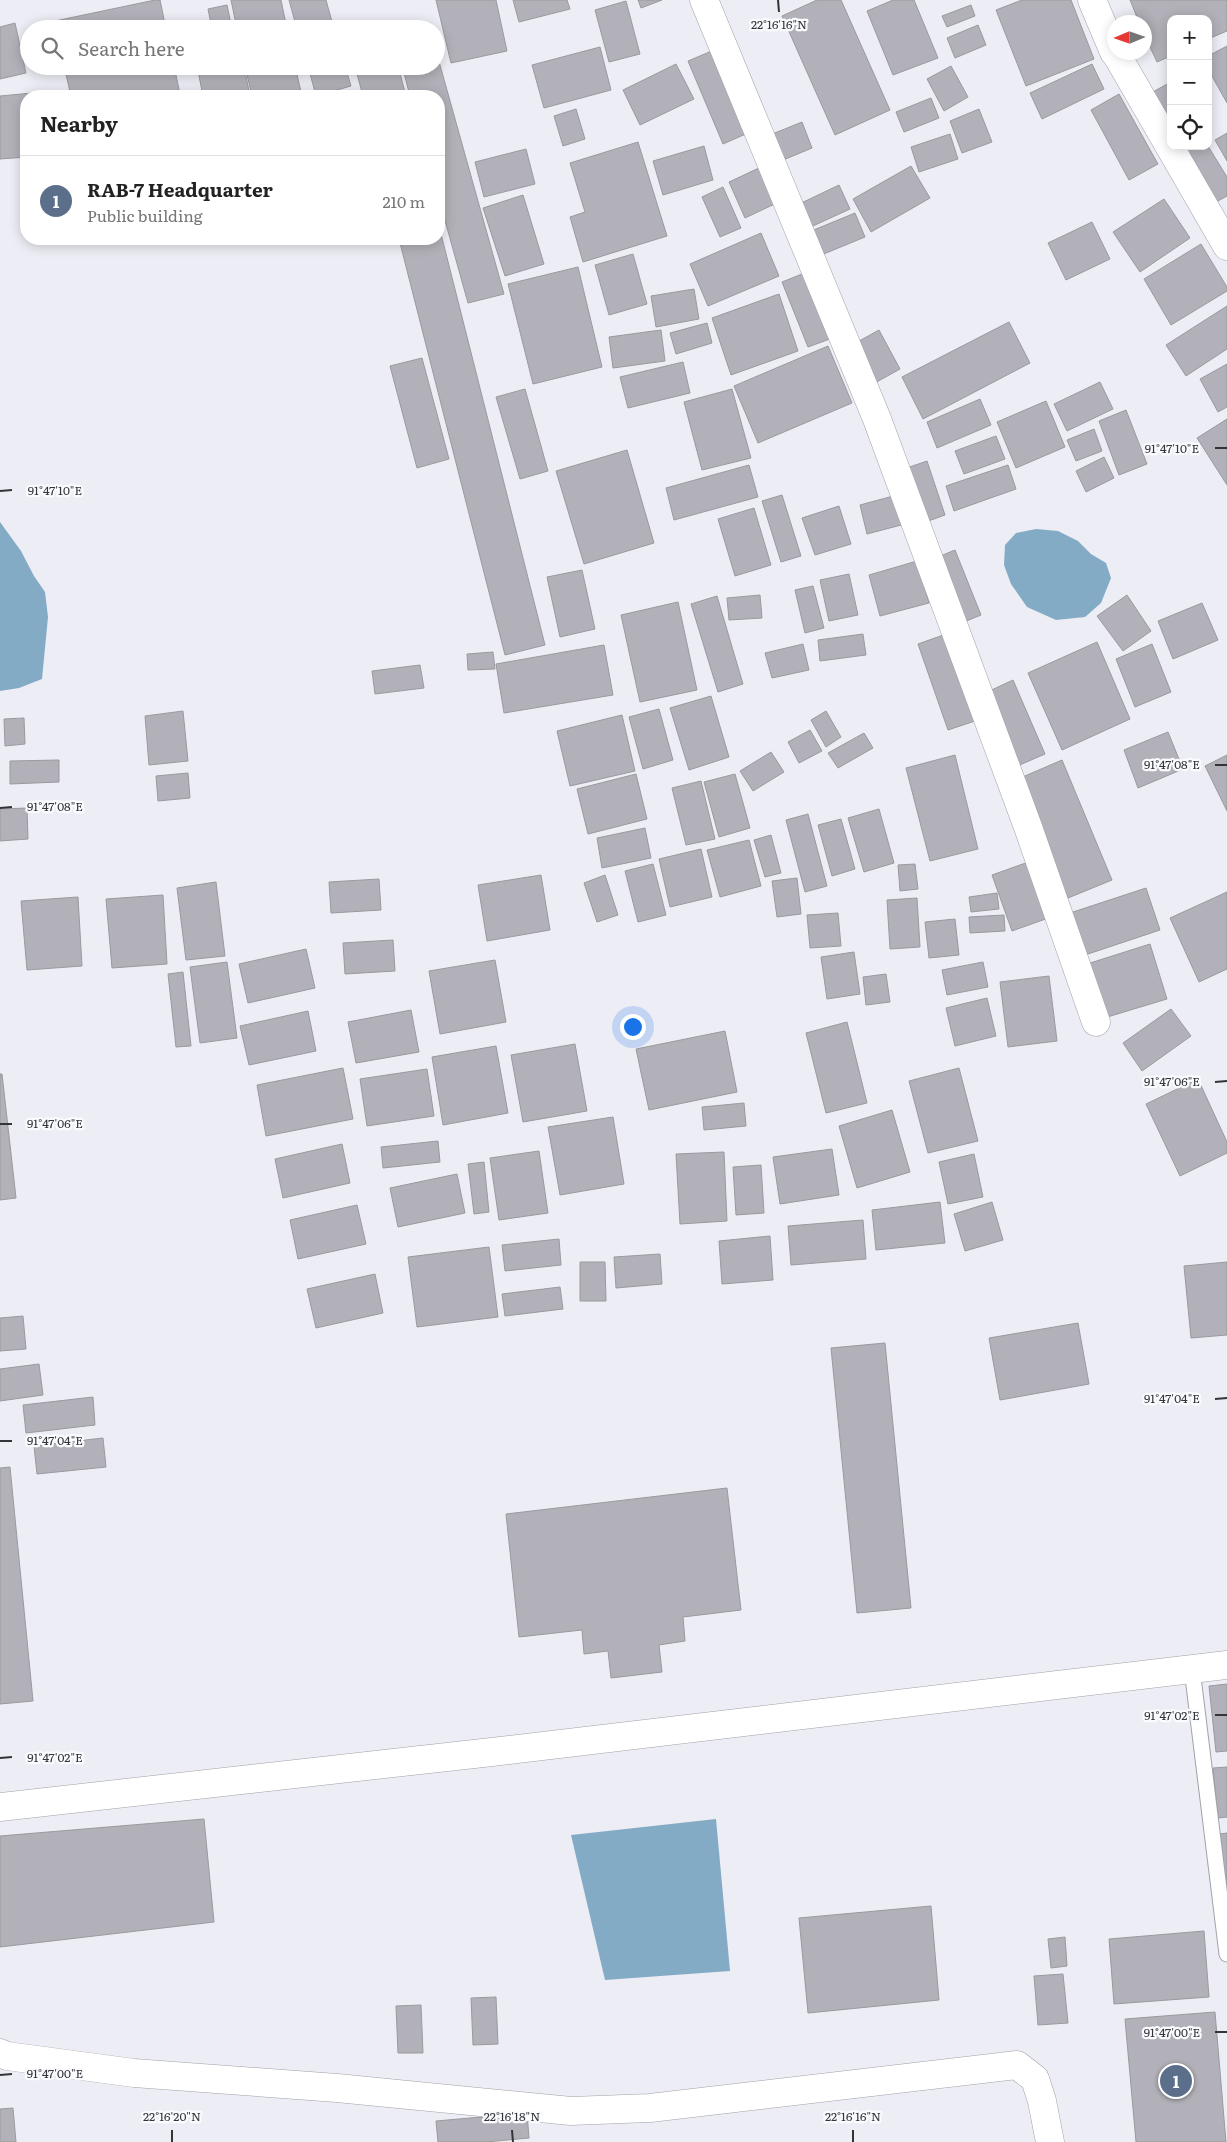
<!DOCTYPE html>
<html lang="en">
<head>
<meta charset="utf-8">
<style>
	body { margin:0; font-family:Literata,serif; background:#f6f6f6; color:#222 }
	.controls { position:absolute; right:15px; top:15px; display:grid; overflow:hidden; border-radius:10px; box-shadow:0 2px 12px #0003 }
	.controls button { width:45px; height:45px; display:grid; place-items:center; padding:0; border:0; border-bottom:1px solid #e0e0e0; background:#fff; color:#222; font:25px sans-serif }
	.compass { position:absolute; left:1107px; top:15px; width:45px; height:45px; border-radius:50%; background:#fff; box-shadow:0 2px 12px #0003; rotate:268deg }
	.you { position:absolute; left:632px; top:1026px; width:18px; height:18px; margin:-12px; border:4px solid #fff; border-radius:50%; background:#1a73e8; box-shadow:0 0 0 8px #1a73e833 }
	.badge { display:grid; place-items:center; width:32px; height:32px; border-radius:50%; background:#b45309; color:#fff; font-size:16px; font-weight:700 }
	.pin { position:absolute; translate:-50% -50%; border:2px solid #fff; box-shadow:0 1px 5px #0006 }
	.list { margin:0; padding:0; list-style:none }
	h2 { display:flex; justify-content:space-between; align-items:center; height:65px; margin:0; padding:0 20px; font-size:21px }
	h2 small { font-size:16px; font-weight:400; color:#767676 }
	.list li { display:grid; grid-template-columns:32px 1fr auto; gap:15px; align-items:center; box-sizing:border-box; height:90px; padding:0 20px; border-top:1px solid #e0e0e0 }
	.list b { display:block; font-size:19px; white-space:nowrap }
	.list p { margin:0; font-size:16px; white-space:nowrap; color:#767676 }
	.list em { font-size:16px; font-style:normal; color:#767676 }
	.icon { flex:none; width:28px; height:28px; fill:none; stroke:currentColor; stroke-width:2; stroke-linecap:round; stroke-linejoin:round }
	.map { position:relative; flex:none; width:1227px; height:2142px; overflow:hidden }
	.search { position:absolute; background:#fff; box-shadow:0 2px 12px #0003; left:20px; top:20px; width:425px; height:55px; display:flex; align-items:center; gap:12px; box-sizing:border-box; padding:0 18px; border-radius:28px; color:#767676; font-size:19px }
	.panel { position:absolute; background:#fff; box-shadow:0 2px 12px #0003; left:20px; top:90px; width:425px; height:155px; border-radius:20px }
	.map>svg:first-child { display:block }
	.water { fill:#84abc5 }
	.building { fill:#b2b1b9; stroke:#9999a0 }
	.lines { fill:none; stroke-linecap:round; stroke-linejoin:round }
	.lane-casing { stroke:#a1a1a8; stroke-width:17 }
	.street-casing { stroke:#a1a1a8; stroke-width:29 }
	.lane { stroke:#fff; stroke-width:15 }
	.street { stroke:#fff; stroke-width:28 }
	.ticks { fill:none; stroke:#333437; stroke-width:2 }
	.ticks-label { font-size:12px; text-anchor:middle; fill:#333437; stroke:#fafbfe; stroke-width:4.5; stroke-linejoin:round; paint-order:stroke }
</style>
</head>
<body>
<div class="map">
<svg width="1227" height="2142" viewBox="0 0 1227 2142">
	<rect width="100%" height="100%" fill="#ededf5"/>
	<g class="water">
		<polygon points="0,522 21,551 34,576 45,592 48,617 42,679 19,688 0,691"/>
		<polygon points="1036,529 1058,531 1078,541 1091,554 1106,563 1111,578 1101,603 1085,617 1056,620 1027,607 1011,584 1004,565 1005,545 1016,533"/>
		<polygon points="716,1819 730,1971 605,1980 571,1835"/>
	</g>
	<g class="building">
		<polygon points="155,0 160,0 166,29 56,29 55,21"/>
		<polygon points="231,0 281,0 287,29 237,29"/>
		<polygon points="289,0 326,0 334,29 297,29"/>
		<polygon points="436,0 496,0 507,51 451,63"/>
		<polygon points="513,0 567,0 570,9 519,22"/>
		<polygon points="638,0 662,0 641,8"/>
		<polygon points="817,0 841,0 890,110 835,135 782,16"/>
		<polygon points="893,0 914,0 938,58 893,75 867,11"/>
		<polygon points="1022,0 1071,0 1094,59 1026,86 996,10"/>
		<polygon points="1130,0 1227,0 1227,31 1208,39 1208,19 1171,19 1171,56 1157,62 1144,34 1144,22 1139,22"/>
		<polygon points="626,1 640,54 609,62 595,10"/>
		<polygon points="227,5 232,29 212,29 208,9"/>
		<polygon points="971,5 975,16 947,27 942,16"/>
		<polygon points="15,23 26,73 0,79 0,27"/>
		<polygon points="978,25 986,45 955,58 947,38"/>
		<polygon points="1227,46 1227,103 1208,69 1208,56"/>
		<polygon points="600,47 611,90 544,108 532,65"/>
		<polygon points="714,50 748,133 723,144 688,61"/>
		<polygon points="438,58 504,294 468,303 439,199 439,96 410,96 403,69 411,66 436,66 436,59"/>
		<polygon points="676,64 694,99 640,125 623,90"/>
		<polygon points="1092,64 1104,89 1042,119 1030,93"/>
		<polygon points="64,66 174,66 180,94 169,96 71,96"/>
		<polygon points="224,66 244,66 250,96 203,96 198,71"/>
		<polygon points="245,66 295,66 302,96 252,96"/>
		<polygon points="308,66 345,66 351,86 316,96"/>
		<polygon points="387,66 398,66 406,96 363,96 357,74"/>
		<polygon points="951,66 968,97 944,111 927,79"/>
		<polygon points="1171,82 1171,135 1149,94"/>
		<polygon points="43,92 44,96 26,96 26,157 0,159 0,96"/>
		<polygon points="1119,94 1158,164 1129,180 1091,110"/>
		<polygon points="931,98 939,118 904,132 896,112"/>
		<polygon points="576,109 585,139 563,146 554,116"/>
		<polygon points="979,109 992,142 962,153 950,121"/>
		<polygon points="802,122 812,148 776,163 765,137"/>
		<polygon points="1227,133 1227,161 1215,140"/>
		<polygon points="950,134 958,159 919,172 911,147"/>
		<polygon points="638,142 667,236 583,262 570,217 585,212 570,163"/>
		<polygon points="704,146 713,180 663,195 653,161"/>
		<polygon points="1193,146 1208,146 1227,177 1227,196 1209,206 1179,155"/>
		<polygon points="526,149 535,184 484,197 475,162"/>
		<polygon points="911,166 930,198 871,232 853,199"/>
		<polygon points="761,167 779,202 745,218 729,182"/>
		<polygon points="839,185 850,209 802,231 791,208"/>
		<polygon points="723,187 741,228 720,237 702,197"/>
		<polygon points="523,195 544,264 505,276 483,208"/>
		<polygon points="1164,199 1190,238 1140,272 1113,232"/>
		<polygon points="855,213 865,237 814,258 804,234"/>
		<polygon points="1092,222 1110,259 1066,280 1048,243"/>
		<polygon points="439,226 545,645 505,655 399,239 439,239"/>
		<polygon points="761,233 779,276 708,306 690,264"/>
		<polygon points="1201,244 1227,287 1227,291 1171,325 1144,279"/>
		<polygon points="633,254 647,304 609,315 595,265"/>
		<polygon points="578,267 602,367 533,384 508,284"/>
		<polygon points="812,270 838,336 808,347 782,282"/>
		<polygon points="694,289 699,319 656,327 651,296"/>
		<polygon points="779,294 798,351 731,375 712,318"/>
		<polygon points="1227,306 1227,349 1186,376 1166,345"/>
		<polygon points="1009,322 1030,363 923,419 902,377"/>
		<polygon points="707,323 712,343 676,354 670,333"/>
		<polygon points="661,330 665,361 613,368 609,337"/>
		<polygon points="879,330 900,369 873,384 852,345"/>
		<polygon points="828,346 852,403 758,443 734,386"/>
		<polygon points="422,358 449,459 417,468 390,366"/>
		<polygon points="683,362 690,393 628,408 620,377"/>
		<polygon points="1227,364 1227,407 1218,412 1200,379"/>
		<polygon points="1100,382 1113,409 1067,431 1054,404"/>
		<polygon points="525,389 548,471 520,479 496,397"/>
		<polygon points="732,389 751,458 702,470 684,402"/>
		<polygon points="980,399 991,425 937,448 927,422"/>
		<polygon points="1046,401 1065,447 1016,468 997,422"/>
		<polygon points="1126,410 1147,464 1119,475 1099,421"/>
		<polygon points="1227,419 1227,485 1197,438"/>
		<polygon points="1094,429 1102,451 1076,461 1067,440"/>
		<polygon points="996,436 1005,459 964,474 955,451"/>
		<polygon points="627,450 654,543 584,564 556,471"/>
		<polygon points="1104,457 1114,478 1086,492 1076,471"/>
		<polygon points="927,461 945,515 920,524 901,470"/>
		<polygon points="749,465 758,497 674,520 666,488"/>
		<polygon points="1008,465 1016,489 954,511 946,486"/>
		<polygon points="782,495 801,556 781,562 762,501"/>
		<polygon points="897,495 905,524 867,534 860,505"/>
		<polygon points="839,506 851,544 815,555 802,518"/>
		<polygon points="754,508 771,565 735,576 718,519"/>
		<polygon points="955,550 981,615 959,624 933,559"/>
		<polygon points="917,561 929,603 880,616 869,575"/>
		<polygon points="582,570 595,629 560,637 547,577"/>
		<polygon points="849,574 858,615 829,621 820,580"/>
		<polygon points="813,586 824,628 805,633 795,590"/>
		<polygon points="760,595 762,618 729,620 727,598"/>
		<polygon points="1127,595 1151,631 1123,651 1097,616"/>
		<polygon points="717,596 743,684 718,692 691,604"/>
		<polygon points="678,602 697,690 640,702 621,615"/>
		<polygon points="1202,603 1218,640 1173,659 1158,621"/>
		<polygon points="949,633 978,720 948,730 918,644"/>
		<polygon points="863,634 866,655 820,661 818,640"/>
		<polygon points="1097,642 1130,719 1062,750 1028,673"/>
		<polygon points="803,644 809,670 772,678 765,653"/>
		<polygon points="1152,644 1171,692 1135,707 1116,659"/>
		<polygon points="604,645 613,695 504,713 496,664"/>
		<polygon points="493,652 495,669 468,670 467,654"/>
		<polygon points="420,665 424,688 375,694 372,671"/>
		<polygon points="1013,680 1045,754 1015,767 983,694"/>
		<polygon points="711,696 729,757 689,770 670,708"/>
		<polygon points="659,709 673,760 643,769 629,717"/>
		<polygon points="183,711 188,761 149,765 145,716"/>
		<polygon points="826,711 841,737 826,747 811,720"/>
		<polygon points="622,715 635,771 570,786 557,731"/>
		<polygon points="24,718 25,744 5,746 4,719"/>
		<polygon points="810,730 822,751 799,763 788,742"/>
		<polygon points="1168,732 1183,769 1138,788 1124,750"/>
		<polygon points="864,733 873,748 838,768 828,753"/>
		<polygon points="771,752 784,772 753,791 740,771"/>
		<polygon points="955,755 978,849 930,861 906,768"/>
		<polygon points="1227,755 1227,811 1205,766"/>
		<polygon points="59,760 59,782 10,784 10,761"/>
		<polygon points="1062,760 1112,880 1068,898 1018,779"/>
		<polygon points="188,773 190,798 158,801 156,776"/>
		<polygon points="636,774 647,819 588,834 577,789"/>
		<polygon points="735,774 750,828 719,837 704,782"/>
		<polygon points="701,781 715,839 686,845 672,788"/>
		<polygon points="27,808 28,839 0,841 0,809"/>
		<polygon points="879,809 894,863 864,872 848,818"/>
		<polygon points="808,814 827,886 805,892 786,820"/>
		<polygon points="841,819 855,869 832,876 818,825"/>
		<polygon points="645,828 651,858 602,868 597,838"/>
		<polygon points="771,835 781,873 765,877 754,840"/>
		<polygon points="749,840 761,886 720,897 707,850"/>
		<polygon points="701,849 712,897 670,907 659,859"/>
		<polygon points="1034,860 1054,916 1012,931 992,875"/>
		<polygon points="653,864 666,915 638,922 625,871"/>
		<polygon points="915,864 918,889 900,891 898,865"/>
		<polygon points="541,875 550,930 487,941 478,885"/>
		<polygon points="605,875 618,915 597,922 584,883"/>
		<polygon points="797,878 801,914 777,917 772,881"/>
		<polygon points="379,879 381,910 331,913 329,882"/>
		<polygon points="216,882 225,956 186,960 177,888"/>
		<polygon points="1146,888 1160,930 1079,957 1064,915"/>
		<polygon points="1227,892 1227,969 1199,982 1170,918"/>
		<polygon points="997,893 999,909 971,912 969,897"/>
		<polygon points="163,895 167,964 112,968 106,899"/>
		<polygon points="78,897 82,966 27,970 21,901"/>
		<polygon points="917,898 920,947 890,949 887,900"/>
		<polygon points="838,913 841,946 810,948 807,915"/>
		<polygon points="1004,915 1005,931 970,933 969,917"/>
		<polygon points="955,919 959,955 929,958 925,922"/>
		<polygon points="393,940 395,971 345,974 343,943"/>
		<polygon points="1150,944 1167,999 1104,1018 1087,964"/>
		<polygon points="306,949 315,988 248,1003 239,964"/>
		<polygon points="854,952 860,994 827,999 821,957"/>
		<polygon points="495,960 506,1022 440,1034 429,971"/>
		<polygon points="227,962 237,1038 200,1043 190,967"/>
		<polygon points="983,962 988,987 947,995 942,970"/>
		<polygon points="183,972 191,1046 176,1047 168,974"/>
		<polygon points="886,974 890,1002 866,1005 863,977"/>
		<polygon points="1049,976 1057,1041 1008,1047 1000,982"/>
		<polygon points="987,998 996,1036 955,1046 946,1008"/>
		<polygon points="1171,1009 1191,1036 1142,1071 1123,1043"/>
		<polygon points="411,1010 419,1052 356,1063 348,1022"/>
		<polygon points="308,1011 316,1051 249,1065 240,1026"/>
		<polygon points="847,1022 867,1103 826,1113 806,1033"/>
		<polygon points="725,1031 737,1092 649,1110 636,1049"/>
		<polygon points="575,1044 587,1111 523,1122 511,1055"/>
		<polygon points="496,1046 508,1113 443,1125 432,1057"/>
		<polygon points="343,1068 353,1119 266,1136 257,1085"/>
		<polygon points="959,1068 978,1141 928,1153 909,1081"/>
		<polygon points="427,1069 434,1116 367,1126 360,1079"/>
		<polygon points="0,1074 2,1074 16,1198 0,1200"/>
		<polygon points="1198,1079 1227,1142 1227,1153 1180,1176 1146,1104"/>
		<polygon points="744,1103 746,1126 704,1130 702,1107"/>
		<polygon points="892,1110 910,1172 857,1188 839,1126"/>
		<polygon points="613,1117 624,1184 560,1195 548,1127"/>
		<polygon points="438,1141 440,1162 383,1168 381,1147"/>
		<polygon points="342,1144 350,1183 283,1198 275,1159"/>
		<polygon points="832,1149 839,1195 780,1204 773,1157"/>
		<polygon points="539,1151 548,1213 499,1220 490,1158"/>
		<polygon points="724,1152 727,1221 680,1224 676,1154"/>
		<polygon points="974,1154 983,1197 948,1204 939,1162"/>
		<polygon points="484,1162 489,1212 474,1214 468,1164"/>
		<polygon points="761,1165 764,1213 736,1215 733,1167"/>
		<polygon points="457,1174 465,1213 398,1227 390,1188"/>
		<polygon points="940,1202 945,1243 876,1250 872,1210"/>
		<polygon points="992,1202 1003,1240 965,1251 954,1214"/>
		<polygon points="357,1205 366,1244 298,1259 290,1220"/>
		<polygon points="863,1220 866,1259 791,1265 788,1226"/>
		<polygon points="770,1236 773,1280 722,1284 719,1241"/>
		<polygon points="559,1239 561,1265 505,1271 502,1245"/>
		<polygon points="489,1247 498,1317 417,1327 408,1257"/>
		<polygon points="660,1254 662,1284 616,1288 614,1257"/>
		<polygon points="580,1262 605,1262 606,1301 580,1301"/>
		<polygon points="1227,1262 1227,1335 1191,1338 1184,1266"/>
		<polygon points="375,1274 383,1313 316,1328 307,1289"/>
		<polygon points="560,1287 563,1309 505,1316 502,1294"/>
		<polygon points="23,1316 26,1349 0,1351 0,1318"/>
		<polygon points="1078,1323 1089,1384 1000,1400 989,1338"/>
		<polygon points="885,1343 911,1608 857,1613 831,1348"/>
		<polygon points="39,1364 43,1395 0,1401 0,1369"/>
		<polygon points="93,1397 95,1425 26,1433 23,1405"/>
		<polygon points="103,1438 106,1467 37,1474 34,1446"/>
		<polygon points="10,1467 33,1701 0,1704 0,1468"/>
		<polygon points="727,1488 741,1610 683,1617 685,1641 659,1645 662,1672 611,1678 608,1651 584,1654 582,1630 519,1637 506,1514"/>
		<polygon points="1227,1684 1227,1751 1216,1752 1209,1686"/>
		<polygon points="1227,1767 1227,1817 1218,1818 1213,1768"/>
		<polygon points="204,1819 214,1922 0,1947 0,1836"/>
		<polygon points="1227,1833 1227,1886 1226,1886 1220,1834"/>
		<polygon points="931,1906 939,2000 808,2013 799,1918"/>
		<polygon points="1204,1931 1209,1997 1114,2004 1109,1939"/>
		<polygon points="1065,1937 1067,1966 1051,1968 1048,1939"/>
		<polygon points="1063,1974 1068,2023 1038,2025 1034,1976"/>
		<polygon points="496,1997 498,2044 473,2045 471,1998"/>
		<polygon points="421,2005 423,2053 398,2053 396,2006"/>
		<polygon points="1215,2012 1226,2142 1136,2142 1125,2019"/>
		<polygon points="13,2108 16,2142 0,2142 0,2109"/>
		<polygon points="527,2113 529,2138 486,2142 438,2142 436,2121"/>
	</g>
	<g class="lines">
		<defs>
			<polyline id="lane" points="1192,1669 1227,1954"/>
			<g id="street">
				<polyline points="704,0 877,419 1028,827 1096,1022"/>
				<polyline points="1092,0 1114,52"/>
				<polyline points="1115,52 1227,246"/>
				<polyline points="0,1807 483,1753 1227,1665"/>
				<polyline points="0,2053 7,2056 134,2073 337,2088 571,2111 650,2108 1017,2065 1035,2079 1042,2101 1050,2142"/>
			</g>
		</defs>
		<use href="#lane" class="lane-casing"/>
		<use href="#street" class="street-casing"/>
		<use href="#lane" class="lane"/>
		<use href="#street" class="street"/>
	</g>
	<path class="ticks" d="M778,0l1,12M1215,448h12M0,491l12,-1M1215,765h12M0,808l12,-1M1215,1082l12,-1M0,1124h12M1215,1399l12,-1M0,1441h12M1215,1715h12M0,1758l12,-1M1215,2032h12M0,2075l12,-1M172,2130v12M512,2130l1,12M853,2130v12"/>
	<g class="ticks-label">
		<text x="779" y="29">22°16'16"N</text>
		<text x="1172" y="453">91°47'10"E</text>
		<text x="55" y="495">91°47'10"E</text>
		<text x="1172" y="769">91°47'08"E</text>
		<text x="55" y="811">91°47'08"E</text>
		<text x="1172" y="1086">91°47'06"E</text>
		<text x="55" y="1128">91°47'06"E</text>
		<text x="1172" y="1403">91°47'04"E</text>
		<text x="55" y="1445">91°47'04"E</text>
		<text x="1172" y="1720">91°47'02"E</text>
		<text x="55" y="1762">91°47'02"E</text>
		<text x="1172" y="2037">91°47'00"E</text>
		<text x="55" y="2078">91°47'00"E</text>
		<text x="172" y="2121">22°16'20"N</text>
		<text x="512" y="2121">22°16'18"N</text>
		<text x="853" y="2121">22°16'16"N</text>
	</g>
</svg>
<div class="controls">
<button>+</button>
<button>−</button>
<button><svg class="icon" aria-label="locate" viewBox="0 0 24 24"><circle cx="12" cy="12" r="6"/><path d="M12 2v4M12 18v4M2 12h4M18 12h4"/></svg></button>
</div>
<svg class="compass" viewBox="-18 -18 36 36"><path d="M0-13l5 13h-10z" fill="#e53935"/><path d="M0 13l5-13h-10z" fill="#767676"/></svg>
<div class="you"></div>
<div class="pin badge" style="left:1176px;top:2081px;background:#5c6f8a">1</div>
<div class="search"><svg class="icon" aria-label="search" viewBox="0 0 24 24"><circle cx="10" cy="10" r="6"/><path d="M15 15l6 6"/></svg>Search here</div>
<section class="panel">
<h2>Nearby<small></small></h2>
<ul class="list">
<li><span class="badge" style="background:#5c6f8a">1</span><div><b>RAB-7 Headquarter</b><p>Public building</p></div><em>210 m</em></li>
</ul>
</section>
</div>
</body>
</html>
